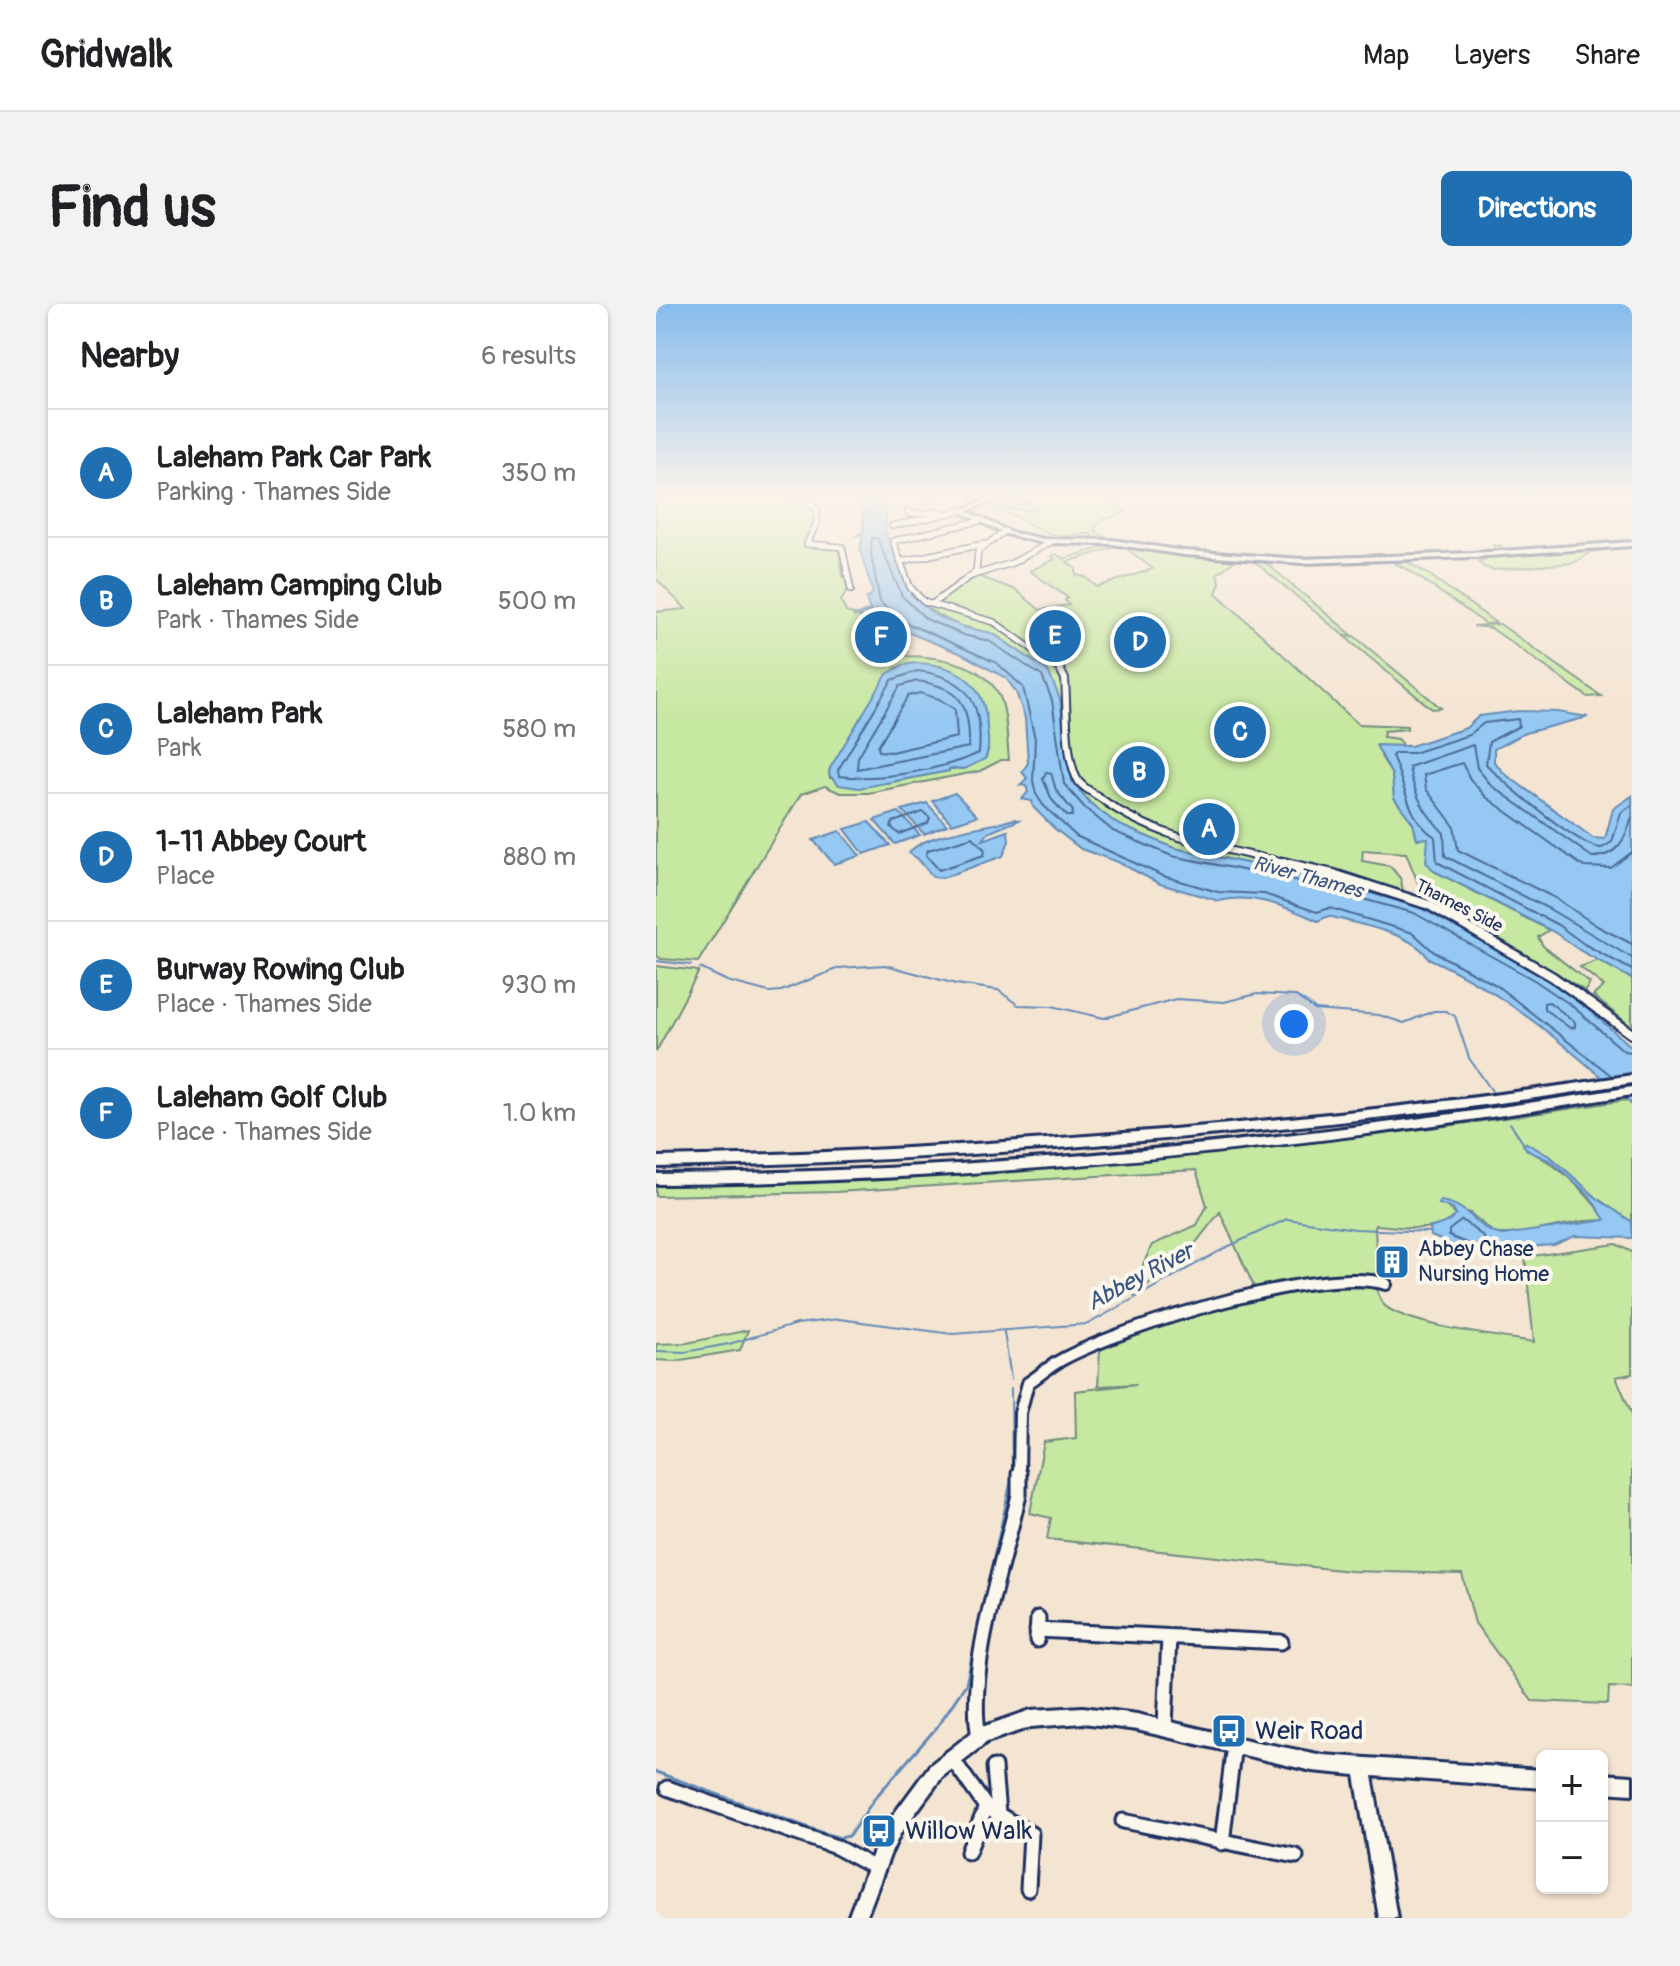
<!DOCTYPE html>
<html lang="en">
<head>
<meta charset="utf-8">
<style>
	body { margin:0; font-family:Pangolin,sans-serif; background:#f2f2f2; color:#202124 }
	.controls { position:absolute; right:24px; bottom:24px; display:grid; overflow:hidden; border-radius:12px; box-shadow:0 2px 6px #0004 }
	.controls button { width:72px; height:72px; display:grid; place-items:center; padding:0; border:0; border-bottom:2px solid #e0e0e0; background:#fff; color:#202124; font:40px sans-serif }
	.you { position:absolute; left:638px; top:720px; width:28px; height:28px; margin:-20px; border:6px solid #fff; border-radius:50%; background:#1a73e8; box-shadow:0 0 0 12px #1a73e833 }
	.badge { display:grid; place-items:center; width:52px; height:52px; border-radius:50%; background:#1f6fb2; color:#fff; font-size:26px; font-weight:700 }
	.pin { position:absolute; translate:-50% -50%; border:4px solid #fff; box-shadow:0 2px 8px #0006 }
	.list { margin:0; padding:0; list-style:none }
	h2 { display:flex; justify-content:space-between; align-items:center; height:104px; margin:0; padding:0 32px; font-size:34px }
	h2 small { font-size:26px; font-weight:400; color:#757577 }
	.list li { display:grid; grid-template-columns:52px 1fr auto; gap:24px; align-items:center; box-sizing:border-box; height:128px; padding:0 32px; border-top:2px solid #e0e0e0 }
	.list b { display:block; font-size:30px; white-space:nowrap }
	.list p { margin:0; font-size:26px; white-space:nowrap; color:#757577 }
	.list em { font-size:26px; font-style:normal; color:#757577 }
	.map { position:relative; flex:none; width:976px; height:1614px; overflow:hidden; border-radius:12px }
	header { display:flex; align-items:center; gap:48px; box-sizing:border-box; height:112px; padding:0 40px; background:#fff; border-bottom:2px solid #e0e0e0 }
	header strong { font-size:38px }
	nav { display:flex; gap:44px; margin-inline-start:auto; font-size:28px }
	.intro { display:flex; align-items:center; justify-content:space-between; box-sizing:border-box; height:192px; padding:0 48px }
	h1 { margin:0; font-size:56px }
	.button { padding:20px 36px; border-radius:12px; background:#1f6fb2; color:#fff; font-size:28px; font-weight:700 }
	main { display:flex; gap:48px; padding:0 48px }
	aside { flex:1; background:#fff; border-radius:12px; box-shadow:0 2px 6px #0004 }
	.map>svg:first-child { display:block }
	.green { fill:#c7e8a1; stroke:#718c80; stroke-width:2; fill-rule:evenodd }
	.water { fill:#95c8f2; stroke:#648bb7; stroke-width:2 }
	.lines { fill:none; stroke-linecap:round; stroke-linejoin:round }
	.shore { stroke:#4c6c99; stroke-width:2 }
	.stream-far1 { stroke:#648bb7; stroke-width:2 }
	.stream { stroke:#648bb7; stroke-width:3 }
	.minor-far4-casing { stroke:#1b2f5e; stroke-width:8 }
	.minor-far3-casing { stroke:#1b2f5e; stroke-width:10 }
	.minor-far2-casing { stroke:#1b2f5e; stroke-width:13 }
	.minor-far1-casing { stroke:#1b2f5e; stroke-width:16 }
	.minor-casing { stroke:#1b2f5e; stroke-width:19 }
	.major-casing { stroke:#1b2f5e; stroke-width:6 }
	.highway-casing { stroke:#1b2f5e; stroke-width:6 }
	.minor-far4 { stroke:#fbf7ec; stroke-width:5 }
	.minor-far3 { stroke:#fbf7ec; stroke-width:6 }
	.minor-far2 { stroke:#fbf7ec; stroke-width:8 }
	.minor-far1 { stroke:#fbf7ec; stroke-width:10 }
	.minor { stroke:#fbf7ec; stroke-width:13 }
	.major { fill:#fbf7ec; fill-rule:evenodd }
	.highway { fill:#fbf7ec; fill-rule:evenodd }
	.labels { text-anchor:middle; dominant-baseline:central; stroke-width:8; stroke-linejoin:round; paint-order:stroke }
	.far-street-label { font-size:18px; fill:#1b2f5e; stroke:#fbf7ec }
	.far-water-label { font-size:20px; font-style:italic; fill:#3a5583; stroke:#fbf7ec }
	.poi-label { font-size:22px; fill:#1b2f5e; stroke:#fbf7ec; text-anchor:start }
	.water-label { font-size:24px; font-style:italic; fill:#3a5583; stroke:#fbf7ec }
	.near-poi-label { font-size:26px; fill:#1b2f5e; stroke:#fbf7ec; text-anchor:start }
</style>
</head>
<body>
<header>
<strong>Gridwalk</strong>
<nav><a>Map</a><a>Layers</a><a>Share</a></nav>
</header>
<div class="intro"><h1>Find us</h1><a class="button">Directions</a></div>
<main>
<aside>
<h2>Nearby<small>6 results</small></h2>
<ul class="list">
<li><span class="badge">A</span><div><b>Laleham Park Car Park</b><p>Parking · Thames Side</p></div><em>350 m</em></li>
<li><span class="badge">B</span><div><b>Laleham Camping Club</b><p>Park · Thames Side</p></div><em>500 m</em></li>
<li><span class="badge">C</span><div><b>Laleham Park</b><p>Park</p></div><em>580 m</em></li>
<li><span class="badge">D</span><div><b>1-11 Abbey Court</b><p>Place</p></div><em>880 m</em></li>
<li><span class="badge">E</span><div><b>Burway Rowing Club</b><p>Place · Thames Side</p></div><em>930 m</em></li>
<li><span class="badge">F</span><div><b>Laleham Golf Club</b><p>Place · Thames Side</p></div><em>1.0 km</em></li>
</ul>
</aside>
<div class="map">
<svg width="976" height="1614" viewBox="0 0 976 1614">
	<rect width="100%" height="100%" fill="#f4e4d2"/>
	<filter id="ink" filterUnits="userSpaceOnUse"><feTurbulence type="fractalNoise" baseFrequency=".0125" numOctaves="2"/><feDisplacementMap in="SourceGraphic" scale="16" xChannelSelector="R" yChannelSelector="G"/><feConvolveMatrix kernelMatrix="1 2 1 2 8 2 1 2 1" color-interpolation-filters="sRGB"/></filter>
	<g filter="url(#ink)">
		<g class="green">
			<path d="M0,190h126l13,5 -3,-5h8l13,11 2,21 -11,20 34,1 5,29 7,10 -9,15 5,11 51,18 -11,18 6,4 15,-2 -1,6c31,0 79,7 94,41 7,17 7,43 9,63h-8l-21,11 -112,22h-28l-15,-7 -24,8 -103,168 -37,-3 -5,-4v-343l30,-3 -30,-30zM261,359c64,15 69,24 71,88l-8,9 -32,9 1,2 -62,12 -57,-5 -1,-7 67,-103z"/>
			<path d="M359,190h84l28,18 -25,8 -8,10 14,9 49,8 141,10 198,-6 -3,-6 8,1 3,4 -1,1c-61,5 -123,8 -184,9 -75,1 -152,-11 -226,-19l-2,-7h-17v3c-8,-1 -18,-1 -26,-4 -20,-6 -32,-23 -55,-21v-3c16,-4 29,4 45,-1l-28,-12z"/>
			<path d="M456,240l123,16 -18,14 3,9 -4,10 142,131 49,2v3l-23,2 -1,6 15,2 4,4 -21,13 11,19 2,23 19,25 4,16 11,-1 6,33 115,59 -11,7 5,9 47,37 -5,8 -101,-62 -60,-31 -18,-45 -43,-3 -1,11 28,5 10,12 6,24 -111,-29 -121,-25 -57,-24 -27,-21 -18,-22 -11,-70 -13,-40 -54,-37 -37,-9 -32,-18 53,-31 38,14 24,20 29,-5 -4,-5 3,-2 -38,-27 25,-12 -4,-3 5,-2 8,5zM466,241l31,24 -56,18 -12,-10 -9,-2v-6l-9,-7z"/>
			<polygon points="970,243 935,248 917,259 860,264 837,266 827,263 822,257 829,256 828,253"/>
			<polygon points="749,257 771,269 840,319 830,320 751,265 739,260"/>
			<polygon points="599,258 610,259 696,331 687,331"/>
			<polygon points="844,320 945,392 932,393 835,324 817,322"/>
			<polygon points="698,332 785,404 776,405 689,333"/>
			<polygon points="942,656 976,675 976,723 937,692 948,682 924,663"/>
			<polygon points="0,662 43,667 0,748"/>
			<path d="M971,796l5,5v117l-34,-23 -47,-42 -25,-14v6c33,16 59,41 80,71l-22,1 -66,13h-23l-25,-21 -24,-7 10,9c-20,21 -55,11 -81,10l2,49 -66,4 -52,12 -5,-3 -34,-75 -33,42 -53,41 -3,-4 21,-46 45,-20 10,-19 -11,-36 -360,22 -180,4v-10c326,-4 649,-36 971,-86z"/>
			<path d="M960,940l16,8v122l-16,3 16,37v274l-23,-1 -1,17 -76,-3 -57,-78 -13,-49 -112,-3 -303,-32 4,-21 -21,-5 14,-71 32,-4 -1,-47 62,-7 -39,2 2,-36 78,-34 134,-27 64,-2c2,5 4,13 7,17 19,21 121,33 151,38l-9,-85z"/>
			<polygon points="92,1026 84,1046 19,1057 0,1056 0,1040 31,1039"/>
		</g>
		<g class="water">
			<path d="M193,190h25l13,16 -2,22 26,62 23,21 32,13 26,5 56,38 12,28 12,82 18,22 27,21 57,24 121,25 122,33 121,67 38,26 56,48v58c-61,-56 -127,-113 -204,-147 -14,-25 -72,-34 -100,-42l-10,5c-28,-13 -67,-29 -99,-20l-59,-17 -42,-22 -37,-13 -26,-20 -22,-22 -1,-6 -10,-2 6,-7 -2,-6 -6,-1 7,-7 -5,-6 6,-9 -3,-45 -9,-26 -10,-14 -44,-24 -65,-26 -15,-10 -4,-8 -25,7 17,-7 -4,-11 7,-6 -13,-43 3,-15h-6l7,-4 -2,-21z"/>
			<path d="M261,359c43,2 69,22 70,65 1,11 3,22 -2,31l-21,10h-15v2l-90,17 -20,-3 -10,-10 1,-7 57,-94 16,-9z"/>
			<polygon points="863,407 902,408 932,413 869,429 838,445 838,458 849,470 937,534 949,535 957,505 976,492 976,675 923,646 898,628 778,567 770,558 772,534 761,535 757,519 738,494 736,471 720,441 755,442 810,424 823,412"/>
			<polygon points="299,489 321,512 296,520 276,497"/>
			<polygon points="271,499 291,521 268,530 246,506"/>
			<polygon points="243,508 264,531 239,540 218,516"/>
			<path d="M358,515l5,1 -31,13 -5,7 25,-9 1,10 -6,15 -61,22 -9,-1 -15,-18 -9,-6c15,-21 83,-26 105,-34z"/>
			<polygon points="213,518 234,541 208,550 189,525"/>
			<polygon points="184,527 204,552 178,560 157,536"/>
			<path d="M870,839l25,14 47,42 34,23v16l-57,-2 -21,9 -56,4 -24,5 -43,-18 -1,-8 20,-7 6,-6 -3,-6 -14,-5 1,-3c32,4 37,31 63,34l102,-15 -16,-25 -38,-34 -21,-9 -7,-7z"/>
		</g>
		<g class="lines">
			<g class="shore">
				<path d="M261,367c52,6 66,32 62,82 -37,17 -100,28 -140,23l-1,-6 54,-90z"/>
				<path d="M261,377c44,6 53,23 52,66l-112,22 1,-12 42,-71z"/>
				<polygon points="264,389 283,395 299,405 301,433 235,448 223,447 222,442 252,392"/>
				<polygon points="390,468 395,469 400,486 417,507 416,512 411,512 396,496 387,475"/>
				<path d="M976,501l-11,8 -9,29 -10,6c-21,1 -99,-66 -116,-84l3,-22 30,-16 -1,-7 -34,4 -15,12 -56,18h-18l-3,3c14,29 14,62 43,81l2,25 121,63 26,19 48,26"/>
				<polygon points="267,508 274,514 272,519 243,530 235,523 237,518"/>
				<path d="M976,513c-7,22 -14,40 -40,40l-100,-71 -15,-18 -4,-23 -64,22c5,27 15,46 35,66l1,23 106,54 81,48"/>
				<polygon points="317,533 329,546 328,551 283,566 270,551 272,546"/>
				<polyline points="976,548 955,564 928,563 830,493 814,475 806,459 768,471 770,485 798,522 802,546 901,595 941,622 976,640"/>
				<polygon points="893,698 919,718 919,723 914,724 888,705 888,699"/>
				<polyline points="956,772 840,681 778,648 757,629 674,604 661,608 608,590 562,588 507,572 420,532 387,501 380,490 377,477 379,435 367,383 341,359 246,317 224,298 215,251 216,234 221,234 246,292 270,315 307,331 333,337 386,372 396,396 408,480 429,504 457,527 516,552 637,576 758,609 878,676 915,701 968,747 976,748"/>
				<polygon points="806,916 828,933 829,939 818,942 793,932 793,926"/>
			</g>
			<g class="stream-far1">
				<polyline points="0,657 35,661"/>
				<polyline points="44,664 71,677 113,688 125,687 183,664 229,661 300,680 342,686 362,701 396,702 448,714 520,695 568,698 601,690 640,692 659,706 723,711 748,719 778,707 790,707 799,712 813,754 836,787"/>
				<polyline points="854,819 867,839"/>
				<polyline points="348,1028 355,1075"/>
				<polyline points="0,1047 29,1048 73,1040 141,1020 183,1015 297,1030 432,1020 569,944 631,915 699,925 774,928"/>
				<polyline points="355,1084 356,1171"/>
			</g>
			<polyline class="stream" points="0,1468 159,1526 184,1534 193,1532 219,1494 281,1423 310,1380 357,1169"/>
			<defs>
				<g id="minor-far4">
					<polyline points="142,190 161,206 161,218 151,240 186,243 195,286"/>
					<polyline points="348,191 366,198"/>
					<polyline points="273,197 271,193 277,190"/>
					<polyline points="252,206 254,210 285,208"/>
					<polyline points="327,216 237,237 254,283 268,298 338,318 386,352"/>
					<polyline points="236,222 308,206"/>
					<polyline points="246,257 328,240"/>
					<polyline points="315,272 356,259 395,238"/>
					<polyline points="276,300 320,268 322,247 349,227"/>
				</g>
				<path id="minor-far3" d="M383,350l21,15 5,10c2,25 0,84 14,103 5,6 14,11 20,15 54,42 125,51 190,67"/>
				<polyline id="minor-far2" points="625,558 677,570 773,601 897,673 976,730"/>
				<path id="minor-far1" d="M363,1171l1,-62 8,-30c12,-8 23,-18 35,-24 63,-33 257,-95 323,-75"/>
				<g id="minor">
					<polyline points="381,1326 625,1338"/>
					<polyline points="381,1336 382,1314"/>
					<polyline points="509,1422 513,1333"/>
					<path d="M323,1433c-13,-68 24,-174 40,-242v-22"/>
					<polyline points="295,1453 330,1503 375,1530 372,1585"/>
					<polyline points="338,1463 342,1510"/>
					<polyline points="11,1484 180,1543 221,1565"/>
					<polyline points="467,1517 640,1552"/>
					<polyline points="566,1539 578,1440"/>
					<polyline points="312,1548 330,1503"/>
				</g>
				<g id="major">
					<polygon points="313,190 320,190 332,195 344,190 352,190 311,207 354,228 388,235 456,236 528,247 646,255 816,249 976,238 976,242 816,253 646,259 528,251 456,240 388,239 350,230 305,208 305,206 327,197"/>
					<polygon points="427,1403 481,1410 596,1437 667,1451 886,1466 886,1484 716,1472 741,1614 723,1614 699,1471 656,1467 481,1426 427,1419 375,1423 331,1438 286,1473 244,1530 234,1551 210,1614 192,1614 221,1539 232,1518 274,1461 320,1425 326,1423 375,1406"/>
					<polygon points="946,1470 976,1472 976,1490 946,1488"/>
				</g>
				<g id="highway">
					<path d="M976,771v8c-137,23 -276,38 -414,51 -187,18 -374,30 -562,33v-10c188,-3 375,-15 562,-32 138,-13 277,-28 414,-50z"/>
					<path d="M976,783v8c-322,53 -649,88 -976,89v-10c327,-1 654,-35 976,-87z"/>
				</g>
			</defs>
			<use href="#minor-far4" class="minor-far4-casing"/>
			<use href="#minor-far3" class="minor-far3-casing"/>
			<use href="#minor-far2" class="minor-far2-casing"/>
			<use href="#minor-far1" class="minor-far1-casing"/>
			<use href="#minor" class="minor-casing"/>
			<use href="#major" class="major-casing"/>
			<use href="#highway" class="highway-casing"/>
			<use href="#minor-far4" class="minor-far4"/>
			<use href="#minor-far3" class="minor-far3"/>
			<use href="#minor-far2" class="minor-far2"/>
			<use href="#minor-far1" class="minor-far1"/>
			<use href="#minor" class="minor"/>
			<use href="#major" class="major"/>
			<use href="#highway" class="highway"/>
		</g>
	</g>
	<linearGradient id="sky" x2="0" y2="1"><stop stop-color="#87bcec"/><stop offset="0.46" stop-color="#faf3eb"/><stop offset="1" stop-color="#faf3eb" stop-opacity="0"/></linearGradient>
	<rect width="976" height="416" fill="url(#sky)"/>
	<defs>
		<symbol id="building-square" viewBox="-11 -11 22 22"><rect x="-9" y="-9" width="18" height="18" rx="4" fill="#1f6fb2" stroke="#fbf7ec"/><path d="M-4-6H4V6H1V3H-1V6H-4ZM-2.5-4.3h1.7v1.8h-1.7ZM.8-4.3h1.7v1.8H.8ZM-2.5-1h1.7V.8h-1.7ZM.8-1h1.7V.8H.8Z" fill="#fff"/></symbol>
		<symbol id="bus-square" viewBox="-11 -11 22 22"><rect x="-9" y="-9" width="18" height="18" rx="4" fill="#1f6fb2" stroke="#fbf7ec"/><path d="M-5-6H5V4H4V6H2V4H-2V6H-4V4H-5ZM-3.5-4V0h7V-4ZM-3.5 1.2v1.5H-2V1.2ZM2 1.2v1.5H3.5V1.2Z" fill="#fff"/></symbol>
	</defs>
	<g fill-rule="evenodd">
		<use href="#building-square" x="716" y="938" width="40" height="40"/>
		<use href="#bus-square" x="553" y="1407" width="40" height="40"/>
		<use href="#bus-square" x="203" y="1507" width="40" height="40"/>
	</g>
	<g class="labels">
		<g class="far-street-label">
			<text transform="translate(803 602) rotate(27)">Thames Side</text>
		</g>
		<g class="far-water-label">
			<text transform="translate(652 573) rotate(15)">River Thames</text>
		</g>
		<g class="poi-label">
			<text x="762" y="945">Abbey Chase<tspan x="762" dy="25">Nursing Home</tspan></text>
		</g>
		<g class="water-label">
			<text transform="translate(484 973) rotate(-28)">Abbey River</text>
		</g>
		<g class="near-poi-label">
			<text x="599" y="1427">Weir Road</text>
			<text x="249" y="1527">Willow Walk</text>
		</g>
	</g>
</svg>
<div class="controls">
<button>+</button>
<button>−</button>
</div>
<div class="you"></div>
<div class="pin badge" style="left:553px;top:525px">A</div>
<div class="pin badge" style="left:483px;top:468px">B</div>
<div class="pin badge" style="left:584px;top:428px">C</div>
<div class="pin badge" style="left:484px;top:338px">D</div>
<div class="pin badge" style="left:399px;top:332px">E</div>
<div class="pin badge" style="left:225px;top:333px">F</div>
</div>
</main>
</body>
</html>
